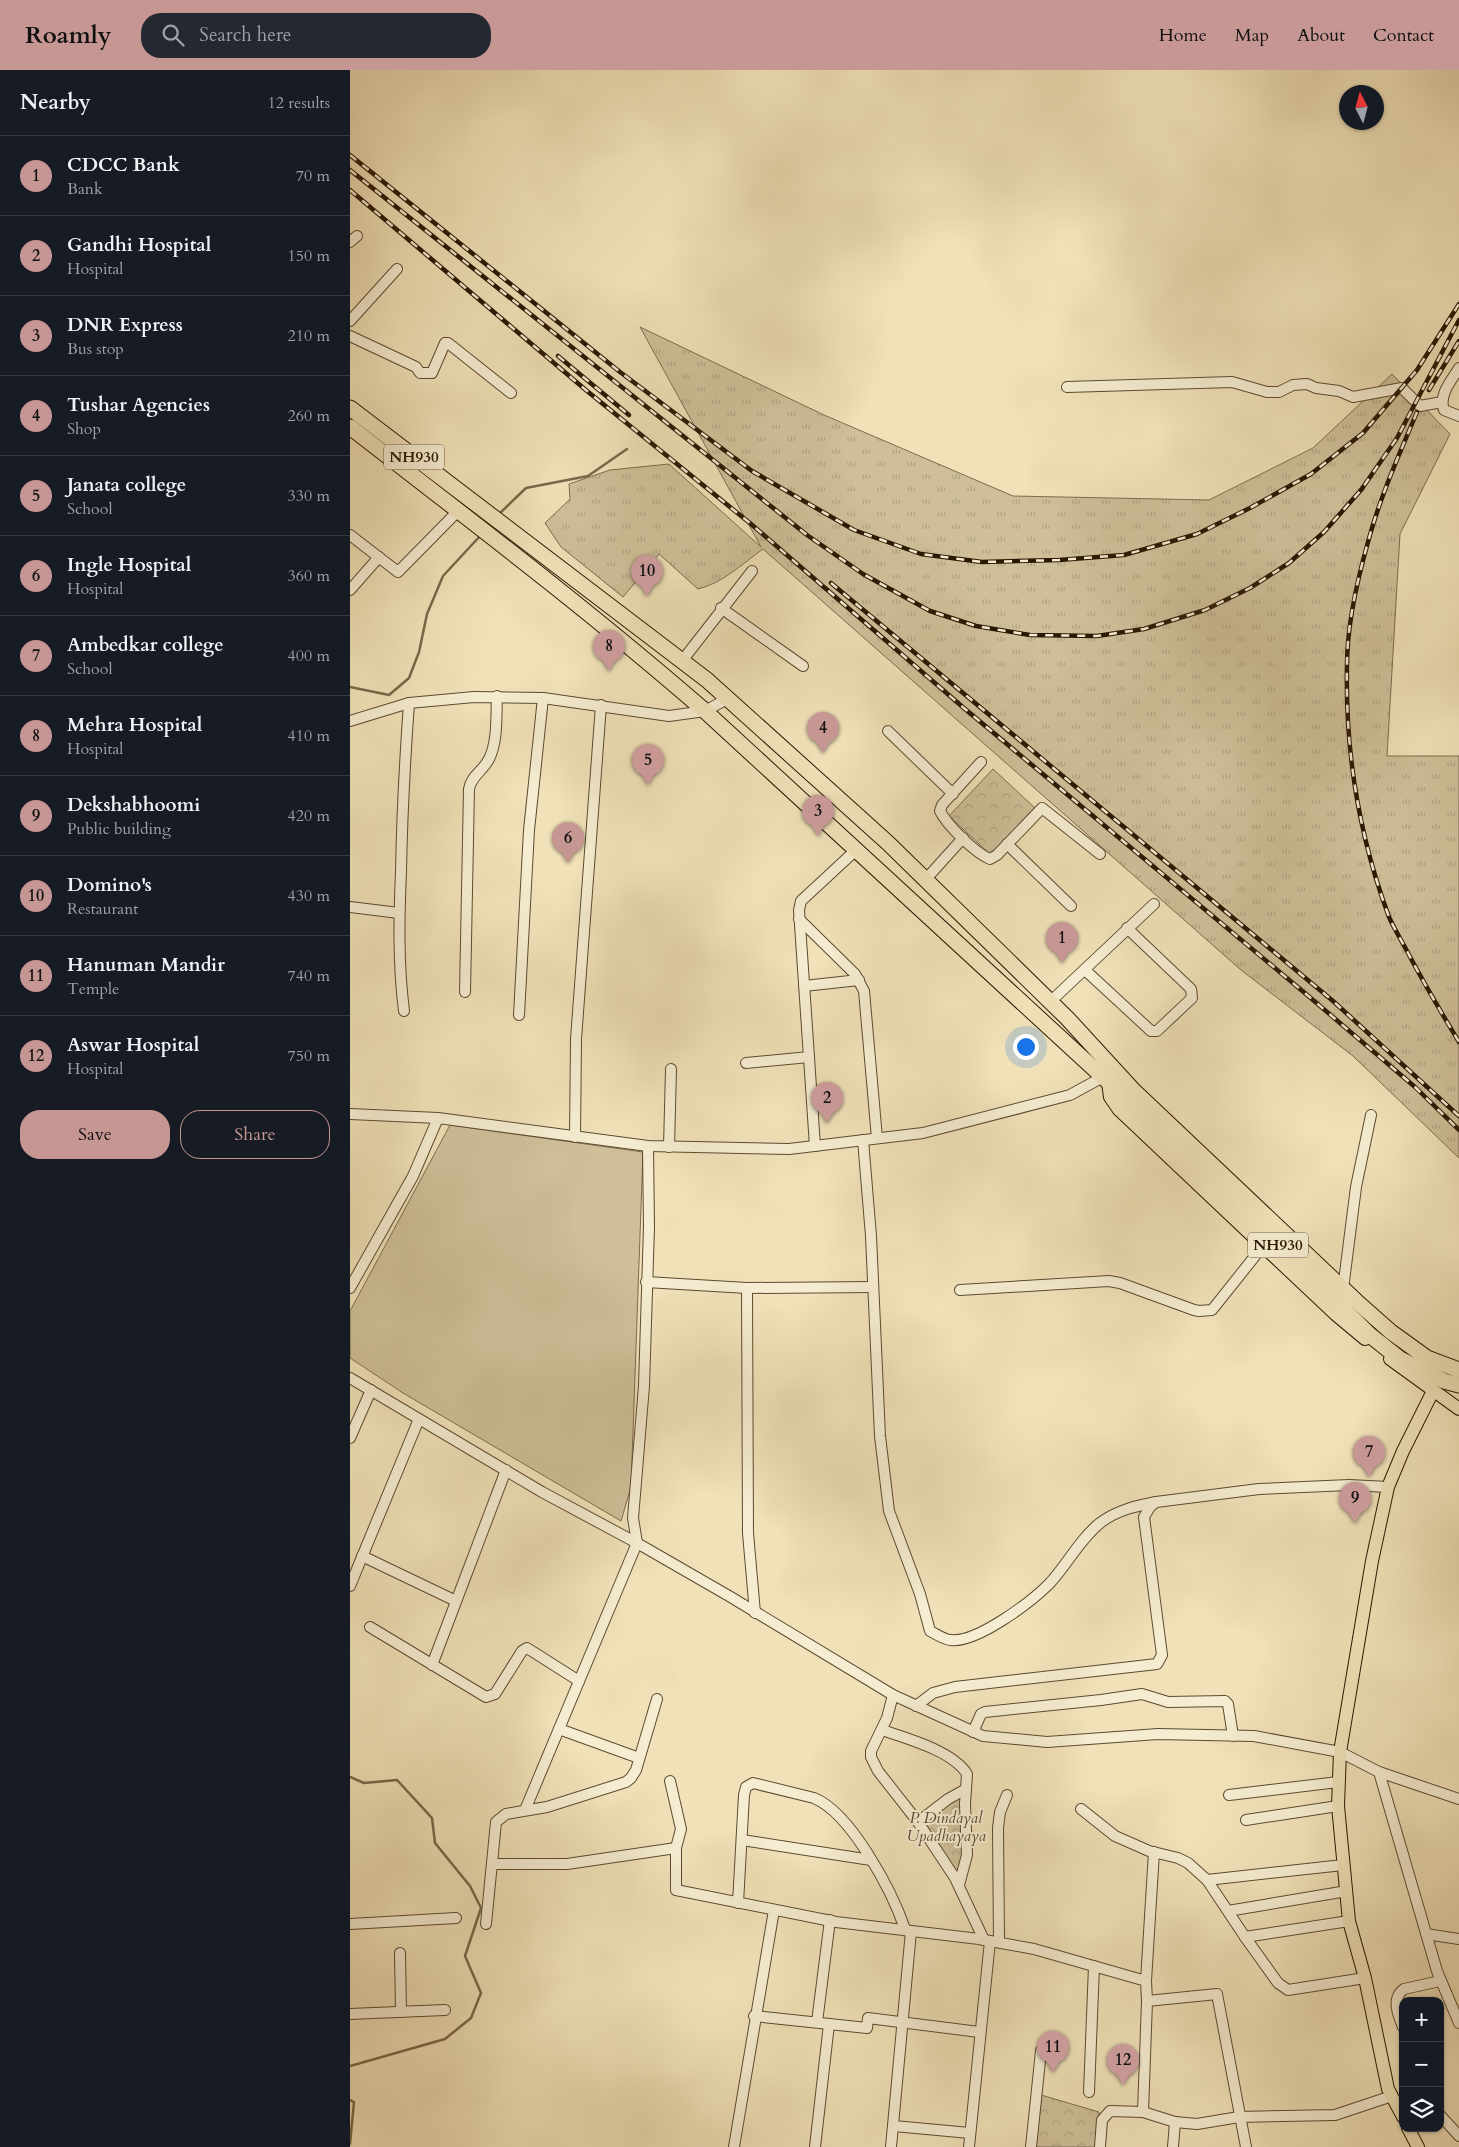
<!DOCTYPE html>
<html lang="en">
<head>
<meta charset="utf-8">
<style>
	body { margin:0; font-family:Cardo,serif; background:#242831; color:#f1f3f6 }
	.controls { position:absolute; right:15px; bottom:15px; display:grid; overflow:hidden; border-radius:10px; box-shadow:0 1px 4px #0004 }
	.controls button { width:45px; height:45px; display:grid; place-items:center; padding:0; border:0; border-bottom:1px solid #363941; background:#171b24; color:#f1f3f6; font:25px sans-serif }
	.compass { position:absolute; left:989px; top:15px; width:45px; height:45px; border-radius:50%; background:#171b24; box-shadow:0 1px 4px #0004; rotate:354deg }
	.you { position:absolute; left:675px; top:976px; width:18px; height:18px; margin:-12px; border:4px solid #fff; border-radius:50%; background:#1a73e8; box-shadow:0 0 0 8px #1a73e833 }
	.badge { display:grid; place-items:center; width:32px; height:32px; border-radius:50%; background:#c59692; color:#111; font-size:16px; font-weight:700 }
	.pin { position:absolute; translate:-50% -41px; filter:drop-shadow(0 1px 2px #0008) }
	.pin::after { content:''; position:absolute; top:26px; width:18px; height:15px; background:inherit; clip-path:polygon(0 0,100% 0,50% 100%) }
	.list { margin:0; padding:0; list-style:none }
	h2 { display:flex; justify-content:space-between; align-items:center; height:65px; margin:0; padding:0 20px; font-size:21px }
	h2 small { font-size:16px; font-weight:400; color:#9ea1a6 }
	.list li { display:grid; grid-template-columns:32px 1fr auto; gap:15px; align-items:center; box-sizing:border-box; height:80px; padding:0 20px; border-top:1px solid #363941 }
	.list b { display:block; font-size:19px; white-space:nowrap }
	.list p { margin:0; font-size:16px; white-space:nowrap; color:#9ea1a6 }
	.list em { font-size:16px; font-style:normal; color:#9ea1a6 }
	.actions { display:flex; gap:10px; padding:15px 20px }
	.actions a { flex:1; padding:11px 0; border:1px solid #c59692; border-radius:20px; text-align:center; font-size:18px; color:#c59692 }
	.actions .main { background:#c59692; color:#111 }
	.icon { flex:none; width:28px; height:28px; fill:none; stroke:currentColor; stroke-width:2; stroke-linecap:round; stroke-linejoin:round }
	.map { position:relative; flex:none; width:1109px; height:2077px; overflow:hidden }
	header { display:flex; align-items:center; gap:30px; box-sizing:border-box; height:70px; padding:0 25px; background:#c59692; color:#111 }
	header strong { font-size:24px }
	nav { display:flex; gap:28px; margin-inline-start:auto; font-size:18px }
	.search { width:350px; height:45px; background:#242831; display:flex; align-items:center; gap:12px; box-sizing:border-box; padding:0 18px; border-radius:20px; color:#9ea1a6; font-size:19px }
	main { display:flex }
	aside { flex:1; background:#171b24 }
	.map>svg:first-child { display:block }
	.grass { fill:url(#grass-tufts); stroke:#7c6c4e }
	.forest { fill:url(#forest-crowns); stroke:#7c6c4e }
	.pitch { fill:#cebf99; stroke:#7c6c4e }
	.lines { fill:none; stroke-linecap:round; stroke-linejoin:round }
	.stream { stroke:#79684a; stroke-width:2.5 }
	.minor-casing { stroke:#5c4a30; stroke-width:12 }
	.major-casing { stroke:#2a1803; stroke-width:14 }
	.highway-casing { stroke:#2a1803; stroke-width:17 }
	.minor { stroke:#f5ecd1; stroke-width:10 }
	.major { stroke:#f0e1b8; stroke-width:12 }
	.highway { stroke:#f0e1b8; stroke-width:15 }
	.rail-casing { stroke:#2a1803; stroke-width:4.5 }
	.rail { stroke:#f5ecd1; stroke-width:2.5; stroke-dasharray:8; stroke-linecap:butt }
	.labels { text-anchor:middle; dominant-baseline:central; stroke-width:4; stroke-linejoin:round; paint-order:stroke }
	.shield { fill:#f5ecd1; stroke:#675841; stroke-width:1 }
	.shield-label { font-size:15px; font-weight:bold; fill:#2a1803 }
	.park-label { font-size:16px; font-style:italic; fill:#5b4a30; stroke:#f5ecd1 }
</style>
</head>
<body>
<header>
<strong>Roamly</strong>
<div class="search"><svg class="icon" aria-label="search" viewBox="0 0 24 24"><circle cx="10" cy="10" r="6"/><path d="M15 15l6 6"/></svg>Search here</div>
<nav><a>Home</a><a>Map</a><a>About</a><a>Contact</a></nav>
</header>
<main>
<aside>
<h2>Nearby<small>12 results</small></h2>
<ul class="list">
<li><span class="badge">1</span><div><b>CDCC Bank</b><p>Bank</p></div><em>70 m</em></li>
<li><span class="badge">2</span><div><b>Gandhi Hospital</b><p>Hospital</p></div><em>150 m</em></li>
<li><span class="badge">3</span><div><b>DNR Express</b><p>Bus stop</p></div><em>210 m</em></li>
<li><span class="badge">4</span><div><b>Tushar Agencies</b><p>Shop</p></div><em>260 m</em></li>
<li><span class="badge">5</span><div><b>Janata college</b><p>School</p></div><em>330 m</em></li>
<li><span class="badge">6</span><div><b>Ingle Hospital</b><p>Hospital</p></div><em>360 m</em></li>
<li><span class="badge">7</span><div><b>Ambedkar college</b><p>School</p></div><em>400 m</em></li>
<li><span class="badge">8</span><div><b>Mehra Hospital</b><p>Hospital</p></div><em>410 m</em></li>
<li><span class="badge">9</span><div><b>Dekshabhoomi</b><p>Public building</p></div><em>420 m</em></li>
<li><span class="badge">10</span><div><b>Domino's</b><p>Restaurant</p></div><em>430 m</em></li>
<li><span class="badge">11</span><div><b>Hanuman Mandir</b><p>Temple</p></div><em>740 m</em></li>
<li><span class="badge">12</span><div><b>Aswar Hospital</b><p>Hospital</p></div><em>750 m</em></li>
</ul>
<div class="actions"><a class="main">Save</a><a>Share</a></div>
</aside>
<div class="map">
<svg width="1109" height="2077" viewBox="0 0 1109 2077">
	<defs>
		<pattern id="grass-tufts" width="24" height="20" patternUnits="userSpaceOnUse" patternTransform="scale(1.25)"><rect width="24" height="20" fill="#cebf99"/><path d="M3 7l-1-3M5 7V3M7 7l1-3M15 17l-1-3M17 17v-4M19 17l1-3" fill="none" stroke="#b1a382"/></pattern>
		<pattern id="forest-crowns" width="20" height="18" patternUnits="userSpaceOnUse" patternTransform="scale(1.25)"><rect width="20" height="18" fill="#cebf99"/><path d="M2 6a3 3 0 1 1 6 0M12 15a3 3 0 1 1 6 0" fill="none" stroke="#b1a382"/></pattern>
	</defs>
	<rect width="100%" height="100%" fill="#f0e1b8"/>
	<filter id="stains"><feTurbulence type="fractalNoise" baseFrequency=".004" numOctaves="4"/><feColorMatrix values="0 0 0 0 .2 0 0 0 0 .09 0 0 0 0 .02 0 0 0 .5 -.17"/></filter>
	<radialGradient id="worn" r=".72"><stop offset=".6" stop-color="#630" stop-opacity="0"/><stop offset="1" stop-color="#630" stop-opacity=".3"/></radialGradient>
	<path class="grass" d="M290,257l184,88 189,81 196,4 104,-52 79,-74 58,60 -50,100 -13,222h72v402l-106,-102 -112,-86 -478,-421c-21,15 -40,34 -65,40l-39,-35 -36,43 -62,-50 -16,-24 25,-24 -1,-15 41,-14 59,-6 92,83z"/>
	<g class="forest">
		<polygon points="643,699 686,739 642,786 599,746"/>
		<polygon points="613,1725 614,1788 609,1808 572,1753 594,1736"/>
		<polygon points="691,2025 749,2042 746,2077 685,2077"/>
	</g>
	<polygon class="pitch" points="100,1055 293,1082 281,1417 271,1451 53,1323 0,1288 0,1241"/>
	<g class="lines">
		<g class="stream">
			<polyline points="149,444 176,418 238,406 277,379"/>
			<polyline points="0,617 39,625 59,608 69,582 77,544 93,506 131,465"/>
			<polyline points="0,1707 14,1713 47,1710 82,1748 85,1773 120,1816 131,1838 115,1886 131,1923 121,1948 95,1969 0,1996"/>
			<polyline points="0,2030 4,2032 0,2074"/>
		</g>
		<defs>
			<g id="minor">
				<polyline points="0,172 7,166"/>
				<polyline points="0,251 47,199"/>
				<polyline points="0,266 66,297 70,303 82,303 95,273 98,273 161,323"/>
				<path d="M1109,298c-7,12 -21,27 -15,42l15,6"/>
				<polyline points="717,317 882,312 917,322 929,322 943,315 957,314 966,318 989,321 1003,327 1052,318 1070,336 1092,332"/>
				<polyline points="0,465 48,502 108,441"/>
				<polyline points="0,520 29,487"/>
				<polyline points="371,538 453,596"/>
				<polyline points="332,591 402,501"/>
				<polyline points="0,651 59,633 124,627 193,628 319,646 355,641 379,628"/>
				<polyline points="538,661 603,724"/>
				<path d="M631,692l-39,43 -2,6c7,14 35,42 50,48l7,-4 45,-47 58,46"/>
				<polyline points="657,774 721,836"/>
				<polyline points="576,809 613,768"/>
				<polyline points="0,837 49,843"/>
				<polyline points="449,849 505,904 514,921 527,1068"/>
				<polyline points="735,900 801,961 807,961 842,928 841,919 777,858"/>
				<polyline points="454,916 509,910"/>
				<path d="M115,922l4,-203c2,-13 14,-18 20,-30 9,-18 7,-43 8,-63"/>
				<polyline points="700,932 804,834"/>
				<path d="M54,941c-6,-48 -5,-92 -3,-140 1,-56 4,-112 8,-168"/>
				<polyline points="169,945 179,760 193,628"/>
				<polyline points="396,993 459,987"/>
				<polyline points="0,1044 88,1048"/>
				<polyline points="225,1067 226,969 251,635"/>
				<path d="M513,1070l8,96 9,200 9,75 31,83 10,37c6,3 15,9 21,9 26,3 80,-38 98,-56 18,-19 30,-44 51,-61 17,-13 36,-17 56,-21"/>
				<polyline points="465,1076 449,840 451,831 506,780"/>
				<polyline points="319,1077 321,999"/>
				<polyline points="296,1212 397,1218 523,1217"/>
				<polyline points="0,1218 63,1106 88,1048 298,1076 439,1079 573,1063 720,1025 753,1007"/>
				<polyline points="397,1218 398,1463 405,1543"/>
				<polyline points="993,1219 1006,1117 1021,1045"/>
				<polyline points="610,1220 759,1211 770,1213 844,1240 849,1241 862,1240 913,1176"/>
				<polyline points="0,1308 192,1422 287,1473 379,1526 543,1625 633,1666 697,1672 808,1664 904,1666 990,1682 1029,1702 1109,1729"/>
				<polyline points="0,1368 21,1320"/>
				<polyline points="12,1486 106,1531"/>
				<polyline points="0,1516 69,1349"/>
				<polyline points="20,1557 136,1627 145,1624 172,1581 177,1578 229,1611"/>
				<polyline points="82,1595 156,1400"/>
				<polyline points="543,1625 537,1648 521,1681 521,1687 528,1701 568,1752 605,1808 634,1870"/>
				<polyline points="566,1636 583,1623 605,1617 807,1594 812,1585 794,1447 800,1437 806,1432 909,1419 999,1415 1038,1417"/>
				<polyline points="209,1659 289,1688"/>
				<path d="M532,1660c24,8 71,21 85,44l-2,30 2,51 -8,30"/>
				<polyline points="623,1662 631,1644 635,1642 751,1630 792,1624 818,1632 875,1631 878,1634 883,1666"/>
				<polyline points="1029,1702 1087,1901 1109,1953"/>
				<polyline points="320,1711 331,1759 326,1778 326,1820 486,1852 629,1869 684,1879 796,1911 797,1931 793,2042"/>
				<polyline points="879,1725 988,1712"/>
				<polyline points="731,1739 765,1766 799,1781 828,1788 838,1793 857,1810 895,1867 928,1913 938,1920 1015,1908"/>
				<polyline points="175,1740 287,1473 283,1448 294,1316 299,1157 298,1076"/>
				<polyline points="896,1750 988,1736"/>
				<polyline points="568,1752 598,1729 616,1719"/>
				<polyline points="392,1770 521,1790"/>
				<polyline points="142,1794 217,1794 326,1778"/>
				<polyline points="857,1810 993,1795"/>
				<path d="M388,1833l6,-108 2,-8 7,-4 61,15c37,15 78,93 91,131"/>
				<polyline points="878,1841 997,1821"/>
				<polyline points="0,1854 106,1848"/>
				<polyline points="136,1854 146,1752 156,1744 197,1737 276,1712 281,1708 286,1700 307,1629"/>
				<polyline points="1076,1864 1109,1869"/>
				<polyline points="895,1867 999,1851"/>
				<polyline points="649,1872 648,1758 650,1742 657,1725"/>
				<polyline points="50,1883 51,1942"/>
				<polyline points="796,1911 804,1782"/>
				<polyline points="797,1931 867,1924 896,2077"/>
				<polyline points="0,1944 95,1940"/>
				<polyline points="404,1946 517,1958 518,1948 629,1962"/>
				<polyline points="467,1952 480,1850"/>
				<path d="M1053,1957c-5,-12 -12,-29 1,-38l36,-8"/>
				<polyline points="739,2022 744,1896"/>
				<polyline points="1090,2045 1109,2066"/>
				<polyline points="544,2056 620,2063"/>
				<polyline points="384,2077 424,1840"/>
				<polyline points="465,2077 479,1954"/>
				<polyline points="541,2077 561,1861"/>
				<polyline points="619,2077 640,1871"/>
				<polyline points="681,2077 691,1981"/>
				<polyline points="750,2077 752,2050 760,2041 793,2042 825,2052 847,2054 889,2047 985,2045 1042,2026"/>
				<polyline points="823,2077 825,2052"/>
			</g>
			<g id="major">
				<polyline points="758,1012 760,1027 769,1040 985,1244 1015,1269"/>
				<polyline points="1040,1289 1109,1339"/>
				<polyline points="1053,2047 1038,2019 1015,1908 999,1851 988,1736 990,1682 1022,1491 1038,1417 1053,1381 1083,1321"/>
				<polyline points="1058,2058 1068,2077"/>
			</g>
			<g id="highway">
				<polyline points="0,338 357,610 538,773 717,948 784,1021 1006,1231 1041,1262 1077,1288 1109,1300"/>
				<path d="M0,357c120,93 240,184 355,284l398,366 116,110 152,149 29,23 44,22 15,4"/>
			</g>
		</defs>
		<use href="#minor" class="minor-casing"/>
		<use href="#major" class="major-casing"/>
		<use href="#highway" class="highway-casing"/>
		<use href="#minor" class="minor"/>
		<use href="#major" class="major"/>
		<use href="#highway" class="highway"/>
		<defs>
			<g id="rail">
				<polyline points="0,85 270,302 402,401 504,460 571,484 632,492 709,490 774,485 847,464 900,438 961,404 1013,363 1067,300 1109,234"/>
				<polyline points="0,100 457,465 513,504 580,541 626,556 680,565 747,566 794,559 855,540 900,518 939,493 974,462 1011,420 1047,368 1109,250"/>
				<polyline points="0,120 237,321 401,454 615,639 956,924 1065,1017 1109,1060"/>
				<polyline points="208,286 279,345"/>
				<polyline points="1079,320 1109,271"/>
				<path d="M1067,342c-18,43 -37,85 -49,130 -11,39 -21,83 -21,123 -2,86 12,171 42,252 5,11 12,23 18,34 16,31 34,61 52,91"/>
				<polyline points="481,513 983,931 1109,1046"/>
			</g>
		</defs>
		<use href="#rail" class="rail-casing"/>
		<use href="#rail" class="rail"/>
	</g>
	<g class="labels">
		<g class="shield">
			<rect x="34" y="374.5" width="60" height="25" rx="4"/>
			<rect x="898" y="1162.5" width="60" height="25" rx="4"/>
		</g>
		<g class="shield-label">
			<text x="64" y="387">NH930</text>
			<text x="928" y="1175">NH930</text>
		</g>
		<g class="park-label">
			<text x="596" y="1748">P. Dindayal<tspan x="596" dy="18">Upadhayaya</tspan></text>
		</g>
	</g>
	<rect width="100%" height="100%" filter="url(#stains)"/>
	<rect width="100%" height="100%" fill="url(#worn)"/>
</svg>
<div class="controls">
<button>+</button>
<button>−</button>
<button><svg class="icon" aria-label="layers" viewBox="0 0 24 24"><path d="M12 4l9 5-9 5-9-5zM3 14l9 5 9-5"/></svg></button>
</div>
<svg class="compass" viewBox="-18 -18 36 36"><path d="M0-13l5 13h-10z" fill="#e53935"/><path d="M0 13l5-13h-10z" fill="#9ea1a6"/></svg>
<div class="you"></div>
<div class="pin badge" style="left:712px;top:893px">1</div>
<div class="pin badge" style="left:477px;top:1053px">2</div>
<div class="pin badge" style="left:468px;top:766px">3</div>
<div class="pin badge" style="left:473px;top:683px">4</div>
<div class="pin badge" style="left:298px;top:715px">5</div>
<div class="pin badge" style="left:218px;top:793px">6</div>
<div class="pin badge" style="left:1019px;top:1407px">7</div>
<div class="pin badge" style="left:259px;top:601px">8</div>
<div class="pin badge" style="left:1005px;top:1453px">9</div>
<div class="pin badge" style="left:297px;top:526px">10</div>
<div class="pin badge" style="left:703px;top:2002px">11</div>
<div class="pin badge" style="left:773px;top:2015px">12</div>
</div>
</main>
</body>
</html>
